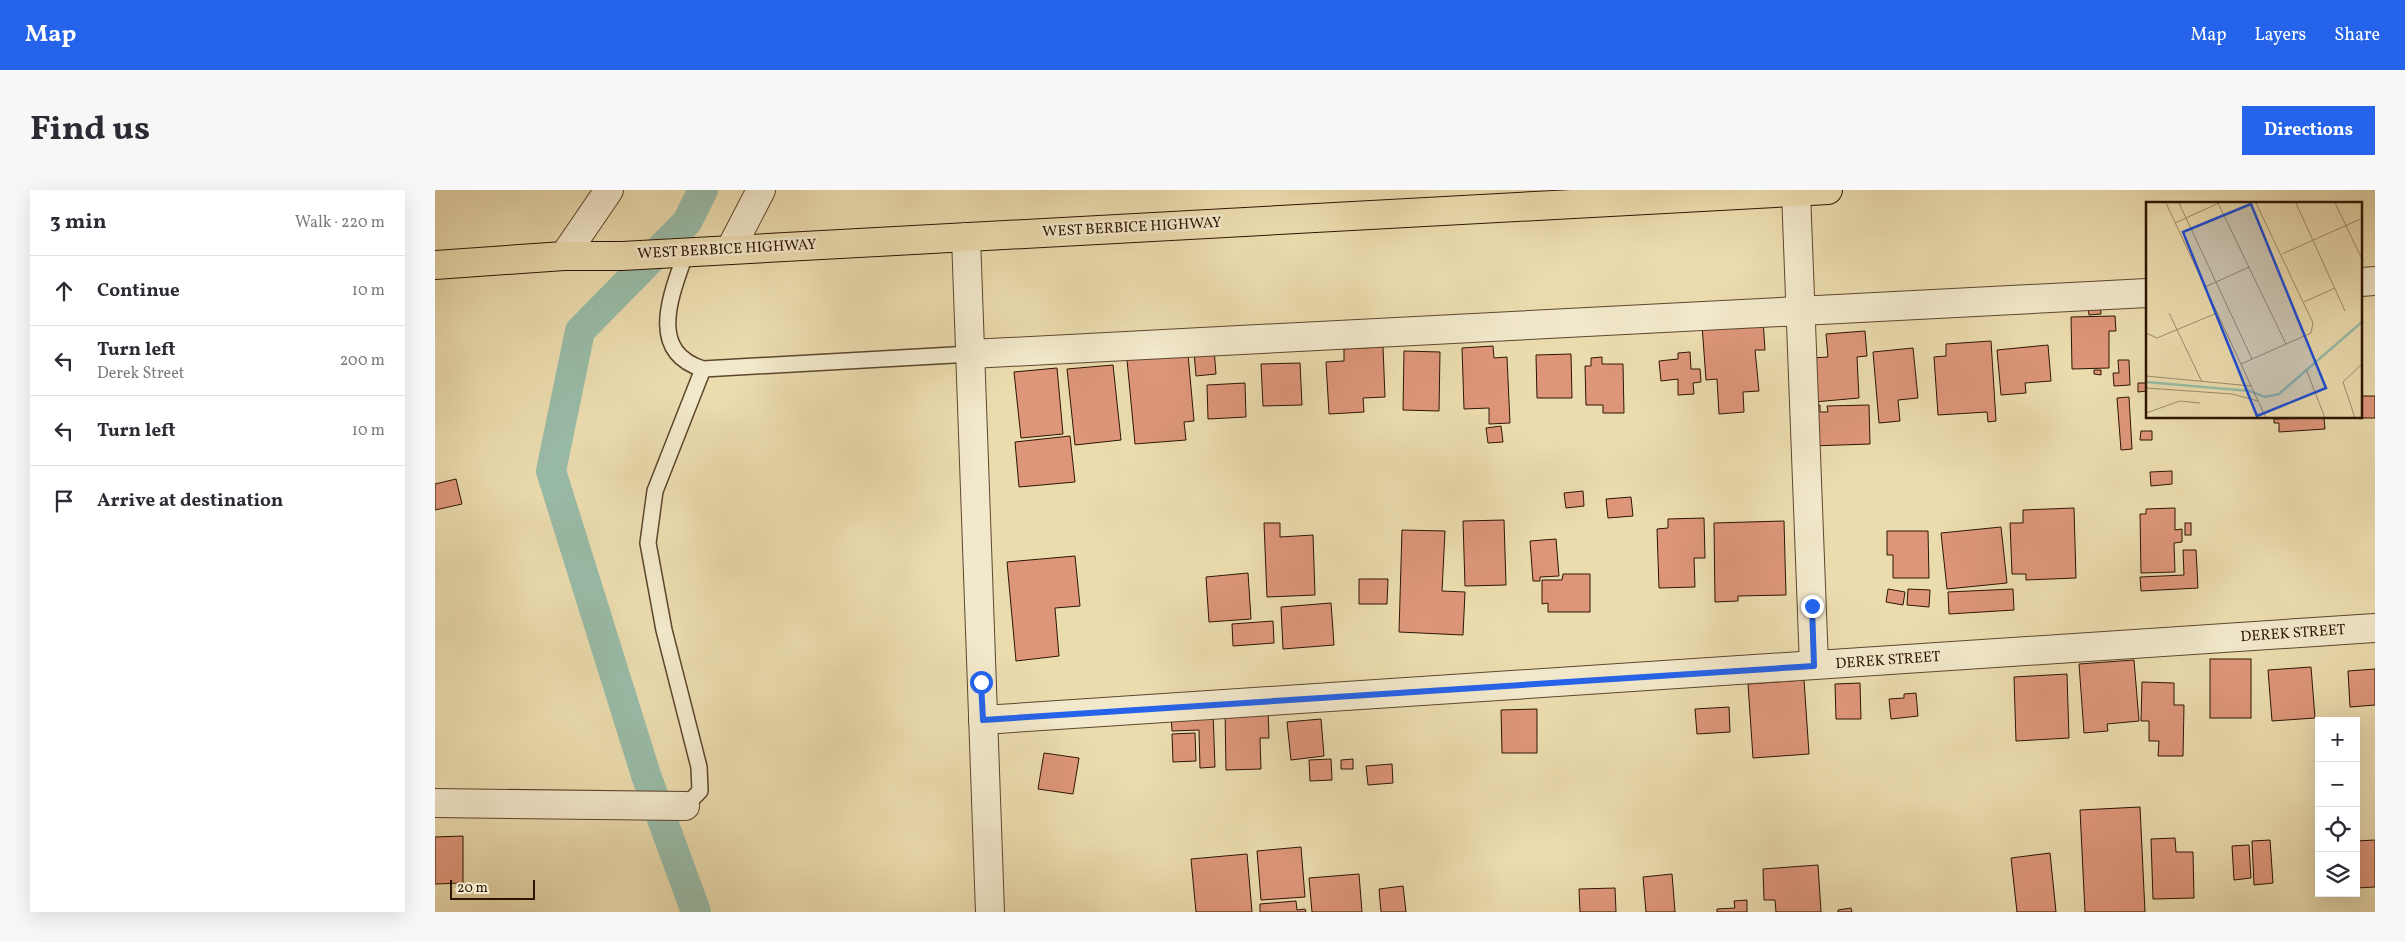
<!DOCTYPE html>
<html lang="en">
<head>
<meta charset="utf-8">
<style>
	body { margin:0; font-family:Vollkorn,serif; background:#f7f7f7; color:#2b2b33 }
	.controls { position:absolute; right:15px; bottom:15px; display:grid; overflow:hidden; border-radius:0px; box-shadow:0 5px 20px #0002 }
	.controls button { width:45px; height:45px; display:grid; place-items:center; padding:0; border:0; border-bottom:1px solid #e1e1e2; background:#fff; color:#2b2b33; font:25px sans-serif }
	.scale { position:absolute; left:15px; bottom:12px; width:85px; box-sizing:border-box; padding-left:5px; border:2px solid #2e1502; border-top:0; font-size:14px; line-height:18px; white-space:nowrap; color:#2e1502; -webkit-text-stroke:4px #f2e8cb; paint-order:stroke }
	.stop { position:absolute; width:15px; height:15px; margin:-11px; border:4px solid #2563eb; border-radius:50%; background:#fff }
	.stop.end { background:#2563eb; border-color:#fff; box-shadow:0 1px 5px #0008 }
	.list { margin:0; padding:0; list-style:none }
	h2 { display:flex; justify-content:space-between; align-items:center; height:65px; margin:0; padding:0 20px; font-size:21px }
	h2 small { font-size:16px; font-weight:400; color:#7c7c81 }
	.list li { display:grid; grid-template-columns:32px 1fr auto; gap:15px; align-items:center; box-sizing:border-box; height:70px; padding:0 20px; border-top:1px solid #e1e1e2 }
	.list b { display:block; font-size:19px; white-space:nowrap }
	.list p { margin:0; font-size:16px; white-space:nowrap; color:#7c7c81 }
	.list em { font-size:16px; font-style:normal; color:#7c7c81 }
	.icon { flex:none; width:28px; height:28px; fill:none; stroke:currentColor; stroke-width:2; stroke-linecap:round; stroke-linejoin:round }
	.map { position:relative; flex:none; width:1940px; height:722px; overflow:hidden; border-radius:0px }
	header { display:flex; align-items:center; gap:30px; box-sizing:border-box; height:70px; padding:0 25px; background:#2563eb; color:#fff }
	header strong { font-size:24px }
	nav { display:flex; gap:28px; margin-inline-start:auto; font-size:18px }
	.intro { display:flex; align-items:center; justify-content:space-between; box-sizing:border-box; height:120px; padding:0 30px }
	h1 { margin:0; font-size:35px }
	.button { padding:12px 22px; border-radius:0px; background:#2563eb; color:#fff; font-size:18px; font-weight:700 }
	main { display:flex; gap:30px; padding:0 30px }
	aside { flex:1; background:#fff; border-radius:0px; box-shadow:0 5px 20px #0002 }
	.map>svg:first-child { display:block }
	.lines { fill:none; stroke-linecap:round; stroke-linejoin:round }
	.canal { stroke:#99bca8; stroke-width:30 }
	.building { fill:#de967a; stroke:#2e1502 }
	.service-casing { stroke:#5d472d; stroke-width:18 }
	.minor-casing { stroke:#5d472d; stroke-width:30 }
	.primary-casing { stroke:#2e1502; stroke-width:30 }
	.service { stroke:#f2e8cb; stroke-width:15 }
	.minor { stroke:#f2e8cb; stroke-width:28 }
	.primary { stroke:#ebdcaf; stroke-width:28 }
	.route { stroke:#2563eb; stroke-width:6 }
	.labels { text-anchor:middle; dominant-baseline:central; stroke-width:5; stroke-linejoin:round; paint-order:stroke }
	.street-label { font-size:15px; fill:#2e1502; stroke:#f2e8cb }
	.inset-river { fill:none; stroke:#99bca8; stroke-width:2.5 }
	.inset-road { fill:none; stroke:#9f8c6a; stroke-width:1 }
	.view { fill:#1d4ed8; fill-opacity:0.15; stroke:#1d4ed8; stroke-width:2.5 }
	.inset-edge { fill:none; stroke:#2e1502; stroke-width:2.5 }
</style>
</head>
<body>
<header>
<strong>Map</strong>
<nav><a>Map</a><a>Layers</a><a>Share</a></nav>
</header>
<div class="intro"><h1>Find us</h1><a class="button">Directions</a></div>
<main>
<aside>
<h2>3 min<small>Walk · 220 m</small></h2>
<ul class="list">
<li><svg class="icon" aria-label="ahead" viewBox="0 0 24 24"><path d="M12 20V5M6 11l6-6 6 6"/></svg><div><b>Continue</b></div><em>10 m</em></li>
<li><svg class="icon" aria-label="left" viewBox="0 0 24 24"><path d="M17 20v-9H6M10 6l-5 5 5 5"/></svg><div><b>Turn left</b><p>Derek Street</p></div><em>200 m</em></li>
<li><svg class="icon" aria-label="left" viewBox="0 0 24 24"><path d="M17 20v-9H6M10 6l-5 5 5 5"/></svg><div><b>Turn left</b></div><em>10 m</em></li>
<li><svg class="icon" aria-label="arrive" viewBox="0 0 24 24"><path d="M6 21V4h12l-3 4 3 4H6"/></svg><div><b>Arrive at destination</b></div></li>
</ul>
</aside>
<div class="map">
<svg width="1940" height="722" viewBox="0 0 1940 722">
	<rect width="100%" height="100%" fill="#ebdcaf"/>
	<filter id="stains"><feTurbulence type="fractalNoise" baseFrequency=".004" numOctaves="4"/><feColorMatrix values="0 0 0 0 .2 0 0 0 0 .09 0 0 0 0 .02 0 0 0 .5 -.17"/></filter>
	<radialGradient id="worn" r=".72"><stop offset=".6" stop-color="#630" stop-opacity="0"/><stop offset="1" stop-color="#630" stop-opacity=".3"/></radialGradient>
	<g class="lines">
		<polyline class="canal" points="261,722 211,585 116,281 145,141 252,32 268,0"/>
	</g>
	<g class="building">
		<polygon points="1665,108 1666,124 1654,125 1652,109"/>
		<polygon points="1680,126 1681,141 1674,141 1674,178 1637,179 1636,127"/>
		<polygon points="1328,130 1330,160 1320,160 1324,201 1308,202 1309,222 1284,224 1282,189 1271,190 1267,135"/>
		<polygon points="1430,141 1432,166 1422,167 1424,208 1379,212 1376,168 1393,167 1391,144"/>
		<polygon points="1556,151 1561,231 1553,232 1552,222 1503,225 1499,167 1511,166 1511,154"/>
		<polygon points="1613,155 1616,191 1590,193 1591,203 1566,205 1562,160"/>
		<polygon points="1058,156 1059,168 1072,167 1075,233 1054,234 1054,218 1029,219 1027,158"/>
		<polygon points="948,157 950,207 928,208 929,222 894,224 891,172 909,171 909,159"/>
		<polygon points="1478,158 1483,208 1463,210 1465,231 1444,233 1438,162"/>
		<polygon points="779,159 781,184 761,186 759,162"/>
		<polygon points="969,161 1005,162 1004,221 968,220"/>
		<polygon points="1255,162 1256,179 1265,179 1266,192 1258,193 1259,204 1243,205 1243,189 1226,191 1224,171 1243,169 1243,163"/>
		<polygon points="753,164 759,231 749,232 751,250 700,254 692,170"/>
		<polygon points="1136,164 1137,208 1102,208 1101,165"/>
		<polygon points="1167,167 1167,174 1188,174 1189,223 1168,223 1168,215 1151,215 1150,176 1156,176 1156,168"/>
		<polygon points="1683,170 1694,170 1695,195 1679,196 1678,183 1684,183"/>
		<polygon points="865,173 867,215 828,216 826,174"/>
		<polygon points="678,175 686,250 640,255 632,179"/>
		<polygon points="622,178 628,244 586,248 579,182"/>
		<polygon points="1659,180 1666,180 1666,185 1659,184"/>
		<polygon points="810,193 811,227 773,229 772,195"/>
		<polygon points="1703,193 1712,193 1712,201 1703,202"/>
		<polygon points="1926,206 1940,206 1940,228 1913,228 1926,228"/>
		<polygon points="1694,207 1697,259 1686,260 1682,208"/>
		<polygon points="1380,215 1385,215 1385,222 1393,222 1392,216 1434,215 1435,254 1376,256"/>
		<polygon points="1889,228 1890,239 1844,242 1844,233 1839,233 1839,229"/>
		<polygon points="1066,236 1068,252 1053,253 1051,238"/>
		<polygon points="1706,241 1717,241 1717,250 1705,250"/>
		<polygon points="635,246 640,292 584,297 580,252"/>
		<polygon points="1737,281 1737,294 1716,296 1715,282"/>
		<polygon points="21,289 27,314 0,320 0,294"/>
		<polygon points="1148,301 1149,316 1131,318 1129,303"/>
		<polygon points="1196,307 1198,326 1173,328 1171,309"/>
		<polygon points="1639,318 1641,388 1591,390 1591,384 1577,384 1575,333 1588,333 1588,320"/>
		<polygon points="1740,318 1740,340 1747,339 1747,352 1739,353 1740,382 1706,383 1705,324 1711,324 1711,319"/>
		<polygon points="1269,328 1270,368 1259,368 1260,397 1224,398 1222,339 1233,338 1233,329"/>
		<polygon points="1069,330 1071,395 1030,396 1028,331"/>
		<polygon points="1349,331 1351,405 1303,406 1303,411 1280,412 1279,333"/>
		<polygon points="829,333 845,333 845,347 878,345 880,405 832,407"/>
		<rect x="1750" y="333" width="6" height="12"/>
		<polygon points="1566,337 1572,393 1512,399 1506,343"/>
		<polygon points="967,340 1010,341 1007,401 1030,402 1028,445 964,442"/>
		<polygon points="1452,341 1493,341 1494,388 1458,388 1458,365 1452,365"/>
		<polygon points="1121,349 1124,386 1105,387 1105,391 1098,391 1095,351"/>
		<polygon points="1748,360 1761,360 1763,398 1706,401 1705,387 1749,385"/>
		<polygon points="640,366 645,416 620,418 624,466 581,471 572,372"/>
		<polygon points="813,383 816,429 774,432 771,387"/>
		<polygon points="1128,384 1155,384 1155,422 1113,422 1113,413 1107,414 1107,390 1127,390"/>
		<polygon points="924,389 953,389 952,414 924,414"/>
		<polygon points="1453,399 1470,402 1468,415 1451,412"/>
		<polygon points="1473,399 1495,400 1494,417 1472,415"/>
		<polygon points="1578,399 1579,420 1514,424 1513,402"/>
		<polygon points="896,413 899,455 848,459 846,417"/>
		<polygon points="838,431 839,453 798,456 797,434"/>
		<rect x="1775" y="469" width="41" height="59"/>
		<polygon points="1699,470 1704,531 1672,534 1673,541 1649,543 1644,474"/>
		<polygon points="1876,477 1880,528 1837,531 1833,480"/>
		<polygon points="1940,479 1940,515 1915,517 1913,481"/>
		<polygon points="1632,484 1634,548 1581,551 1579,487"/>
		<polygon points="1369,490 1374,564 1318,568 1313,494"/>
		<polygon points="1707,492 1739,493 1739,515 1749,515 1748,566 1723,566 1724,551 1714,551 1714,531 1706,531"/>
		<polygon points="1425,493 1426,529 1401,529 1400,494"/>
		<polygon points="1481,503 1483,526 1456,529 1454,509 1469,508 1469,504"/>
		<polygon points="833,517 834,548 825,548 826,579 791,580 790,518"/>
		<polygon points="1294,517 1295,542 1262,544 1260,519"/>
		<polygon points="1102,519 1102,563 1067,563 1066,520"/>
		<polygon points="778,522 780,577 765,578 764,540 737,541 736,523"/>
		<polygon points="886,529 889,566 856,570 852,532"/>
		<polygon points="760,543 761,571 738,572 737,544"/>
		<polygon points="609,563 644,568 638,604 603,599"/>
		<polygon points="896,569 897,590 875,591 874,570"/>
		<polygon points="918,569 918,579 906,579 906,570"/>
		<polygon points="957,574 958,593 933,595 931,576"/>
		<polygon points="1705,617 1710,722 1650,722 1645,620"/>
		<polygon points="28,646 28,693 0,694 0,647"/>
		<polygon points="1740,648 1741,662 1758,662 1759,708 1718,709 1716,649"/>
		<polygon points="1835,650 1838,693 1819,695 1817,651"/>
		<polygon points="1940,650 1940,697 1921,698 1921,651"/>
		<polygon points="1814,655 1816,688 1799,690 1797,656"/>
		<polygon points="866,657 870,707 826,710 822,661"/>
		<polygon points="1615,663 1621,722 1582,722 1576,668"/>
		<polygon points="812,664 817,722 761,722 756,669"/>
		<polygon points="1383,675 1386,722 1341,722 1340,710 1329,710 1328,679"/>
		<polygon points="924,684 927,722 877,722 874,688"/>
		<polygon points="1237,684 1240,722 1211,722 1208,687"/>
		<polygon points="968,696 971,722 946,722 944,699"/>
		<polygon points="1180,698 1181,722 1145,722 1144,699"/>
		<polygon points="1312,710 1312,722 1282,722 1282,719 1300,718 1299,711"/>
		<polygon points="861,711 862,720 870,719 871,722 825,722 825,714"/>
		<polygon points="1416,718 1417,722 1403,722 1403,720"/>
	</g>
	<g class="lines">
		<defs>
			<g id="service">
				<path d="M251,62c-13,39 -41,99 17,117l268,-15"/>
				<polyline points="250,616 265,601 264,577 229,440 213,353 220,301 268,179"/>
			</g>
			<g id="minor">
				<polyline points="1361,2 1379,475"/>
				<polyline points="531,47 555,722"/>
				<polyline points="295,60 326,0"/>
				<polyline points="129,66 174,0"/>
				<polyline points="1926,92 1940,91"/>
				<polyline points="536,164 1712,103"/>
				<polyline points="548,530 1940,438"/>
				<polyline points="0,613 250,616"/>
			</g>
			<polyline id="primary" points="0,75 129,66 187,66 1393,0"/>
		</defs>
		<use href="#service" class="service-casing"/>
		<use href="#minor" class="minor-casing"/>
		<use href="#primary" class="primary-casing"/>
		<use href="#service" class="service"/>
		<use href="#minor" class="minor"/>
		<use href="#primary" class="primary"/>
	</g>
	<g class="lines">
		<polyline class="route" points="546,492 548,530 1379,476 1377,416"/>
	</g>
	<g class="labels">
		<g class="street-label">
			<text transform="translate(697 38) rotate(-3)">WEST BERBICE HIGHWAY</text>
			<text transform="translate(292 60) rotate(-3)">WEST BERBICE HIGHWAY</text>
			<text transform="translate(1858 444) rotate(-4)">DEREK STREET</text>
			<text transform="translate(1453 471) rotate(-4)">DEREK STREET</text>
		</g>
	</g>
	<g transform="translate(1711 12)">
		<rect width="216" height="216" fill="#ebdcaf"/>
		<path class="inset-river" d="M0,180l104,9 15,6 14,-3 84,-73"/>
		<path class="inset-road" d="M20,1l100,215M33,1l73,156M72,1l68,141M150,1l49,108M189,1l28,58M29,21l44,-20M136,52l81,-36M59,85l44,-20M158,100l31,-14M23,111l33,69M0,131l11,5 60,-25M95,162l70,-31 2,-10 -57,-120M160,167l19,49M0,174l105,10M0,186l86,6 26,7M0,211l34,-12 20,2M209,216l-12,-36 20,-19"/>
		<path class="view" d="M105,2l75,184 -69,28 -74,-184z"/>
		<rect width="216" height="216" class="inset-edge"/>
	</g>
	<rect width="100%" height="100%" filter="url(#stains)"/>
	<rect width="100%" height="100%" fill="url(#worn)"/>
</svg>
<div class="controls">
<button>+</button>
<button>−</button>
<button><svg class="icon" aria-label="locate" viewBox="0 0 24 24"><circle cx="12" cy="12" r="6"/><path d="M12 2v4M12 18v4M2 12h4M18 12h4"/></svg></button>
<button><svg class="icon" aria-label="layers" viewBox="0 0 24 24"><path d="M12 4l9 5-9 5-9-5zM3 14l9 5 9-5"/></svg></button>
</div>
<div class="scale">20 m</div>
<div class="stop" style="left:546px;top:492px"></div>
<div class="stop end" style="left:1377px;top:416px"></div>
</div>
</main>
</body>
</html>
